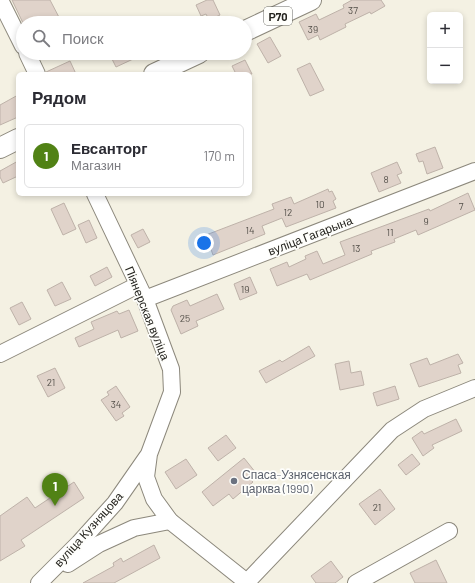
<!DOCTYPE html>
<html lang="ru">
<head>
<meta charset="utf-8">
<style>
	body { margin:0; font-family:Barlow,sans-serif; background:#f2f2f3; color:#2b2b33 }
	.controls { position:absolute; right:12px; top:12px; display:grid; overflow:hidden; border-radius:6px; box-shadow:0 2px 6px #0003 }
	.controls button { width:36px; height:36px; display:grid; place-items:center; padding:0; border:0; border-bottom:1px solid #e1e1e2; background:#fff; color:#2b2b33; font:20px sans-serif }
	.you { position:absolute; left:204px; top:243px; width:14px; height:14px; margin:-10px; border:3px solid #fff; border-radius:50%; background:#1a73e8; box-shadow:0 0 0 6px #1a73e833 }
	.badge { display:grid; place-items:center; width:26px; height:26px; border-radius:50%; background:#518215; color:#fff; font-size:13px; font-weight:700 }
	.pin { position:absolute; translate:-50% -33px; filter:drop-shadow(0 1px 2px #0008) }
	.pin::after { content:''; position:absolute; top:21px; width:14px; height:12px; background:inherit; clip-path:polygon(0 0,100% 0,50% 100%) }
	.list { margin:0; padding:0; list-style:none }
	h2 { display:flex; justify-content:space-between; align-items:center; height:52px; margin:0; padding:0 16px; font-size:17px }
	h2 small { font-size:13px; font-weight:400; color:#7c7c81 }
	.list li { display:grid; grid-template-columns:26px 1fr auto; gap:12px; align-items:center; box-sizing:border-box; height:64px; margin:0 8px 8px; padding:0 8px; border:1px solid #e1e1e2; border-radius:6px }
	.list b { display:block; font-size:15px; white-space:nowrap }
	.list p { margin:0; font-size:13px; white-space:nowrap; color:#7c7c81 }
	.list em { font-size:13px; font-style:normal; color:#7c7c81 }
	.icon { flex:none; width:22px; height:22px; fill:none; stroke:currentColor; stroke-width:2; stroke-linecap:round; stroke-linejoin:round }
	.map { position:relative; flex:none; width:475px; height:583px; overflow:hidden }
	.search { position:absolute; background:#fff; box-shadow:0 2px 6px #0003; left:16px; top:16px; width:236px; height:44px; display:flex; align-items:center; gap:10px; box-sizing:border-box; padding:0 14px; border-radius:22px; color:#7c7c81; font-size:15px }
	.panel { position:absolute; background:#fff; box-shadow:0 2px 6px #0003; left:16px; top:72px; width:236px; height:124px; border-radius:6px }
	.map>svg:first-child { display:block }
	.building { fill:#e0d3ca; stroke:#beb2a9 }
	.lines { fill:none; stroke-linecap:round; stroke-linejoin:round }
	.minor-casing { stroke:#8c887c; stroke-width:18 }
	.major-casing { stroke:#8c887c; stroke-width:22 }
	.minor { stroke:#fff; stroke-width:16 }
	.major { stroke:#fff; stroke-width:20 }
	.worship-dot { fill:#6b7280; stroke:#fefefb; stroke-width:1.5 }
	.labels { text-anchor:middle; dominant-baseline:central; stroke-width:3.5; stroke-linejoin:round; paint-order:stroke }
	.number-label { font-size:10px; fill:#54504a }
	.shield { fill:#fefefb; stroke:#676662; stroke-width:1 }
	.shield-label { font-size:11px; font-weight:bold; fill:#262520 }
	.street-label { font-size:12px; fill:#262520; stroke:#fefefb }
	.worship-label { font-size:12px; fill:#5b616d; stroke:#fefefb; text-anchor:start }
</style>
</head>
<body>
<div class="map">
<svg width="475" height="583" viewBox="0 0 475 583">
	<rect width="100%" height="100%" fill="#f4f1e3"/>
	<g class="building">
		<polygon points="12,0 50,0 62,23 23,23"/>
		<polygon points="207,0 213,0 220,15 209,20 206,14 201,16 196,5"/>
		<polygon points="352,0 381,0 385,6 371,14 370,12 345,24 346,27 320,40 318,35 308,40 299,22 316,14 319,20 344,8 343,5"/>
		<polygon points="270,37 281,56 268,63 257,44"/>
		<polygon points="109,53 146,53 116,67"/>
		<polygon points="245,60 252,74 236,74 232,66"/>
		<polygon points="70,61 76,74 46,74 46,72"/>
		<polygon points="310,63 324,90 310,96 297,69"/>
		<polygon points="18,95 18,117 0,125 0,105"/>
		<polygon points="435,147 443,168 427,174 423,161 419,162 416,154"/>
		<polygon points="18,161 18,176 3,183 0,177 0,171"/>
		<polygon points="397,162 402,173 397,175 401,183 379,192 371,173"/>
		<polygon points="328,189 329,192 332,191 336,199 333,201 336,208 286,227 282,218 262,226 265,234 213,255 206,235 274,209 272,204 291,197 294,204"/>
		<polygon points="468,193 475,210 418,235 416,230 394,239 395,242 371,251 372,254 310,280 307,274 277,286 270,269 287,262 289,267 306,259 305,256 317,251 323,264 345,255 340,242 429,209 430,211"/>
		<polygon points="64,203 76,229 63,235 51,209"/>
		<polygon points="89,220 97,238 86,243 78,225"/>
		<polygon points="143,229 150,242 138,248 131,235"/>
		<polygon points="107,267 112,277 95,286 90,276"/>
		<polygon points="250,277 257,293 240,300 234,284"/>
		<polygon points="62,282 71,299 55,306 47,290"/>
		<polygon points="217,294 224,309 196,321 198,326 181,334 171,310 173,306 187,300 190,306"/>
		<polygon points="22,302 31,319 19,325 10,308"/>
		<polygon points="129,310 138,331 121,338 118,330 79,347 75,338 94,329 91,322 117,311 119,314"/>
		<polygon points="309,346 315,356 266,383 259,371 280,360 282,362"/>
		<polygon points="458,354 463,363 458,365 461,373 419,387 410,364 427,358 430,365"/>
		<polygon points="349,361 351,373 361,371 364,385 340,390 335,364"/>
		<polygon points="55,368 65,388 48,397 37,376"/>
		<polygon points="116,386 130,407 122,413 124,416 116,421 101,400 109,395 107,392"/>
		<polygon points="395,386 399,399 377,406 373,393"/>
		<polygon points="456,419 462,431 432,445 434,448 423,456 412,438 422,431 424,434"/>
		<polygon points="226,435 236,448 218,461 208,448"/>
		<polygon points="412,454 420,464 406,475 398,465"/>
		<polygon points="244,458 256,473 249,478 253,482 233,499 229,494 213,506 202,492"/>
		<polygon points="186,459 197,475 176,489 165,472"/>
		<polygon points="74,482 84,498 21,540 25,546 0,561 0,516 27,497 35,508"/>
		<polygon points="380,489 395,509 375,525 359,504"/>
		<polygon points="154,545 160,558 114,583 83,583 114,566 113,563 121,558 123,562"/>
		<polygon points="436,560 447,583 415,583 410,573"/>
		<polygon points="331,561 343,577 335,583 316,583 311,576"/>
	</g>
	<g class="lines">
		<defs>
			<g id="minor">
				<polyline points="0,0 23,46"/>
				<polyline points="27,53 37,74"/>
				<polyline points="95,194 145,299 171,369 172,392 149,454 146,477 154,499 170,521 248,583"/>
				<polyline points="145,299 475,171"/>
				<polyline points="0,354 138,285"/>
				<polyline points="68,564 99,544 134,528 170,521"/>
				<polyline points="247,582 392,430 424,409 475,388"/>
				<polyline points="39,583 79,543 115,503 147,457"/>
				<polyline points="356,583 449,531"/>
			</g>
			<g id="major">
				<polyline points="245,31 311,0"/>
				<polyline points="154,74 199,53"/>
				<polyline points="0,148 18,139"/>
			</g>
		</defs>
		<use href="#minor" class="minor-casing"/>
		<use href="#major" class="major-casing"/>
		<use href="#minor" class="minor"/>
		<use href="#major" class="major"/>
	</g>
	<circle class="worship-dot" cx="234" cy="481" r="4"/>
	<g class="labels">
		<g class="number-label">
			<text x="353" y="10">37</text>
			<text x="313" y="29">39</text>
			<text x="386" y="179">8</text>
			<text x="320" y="204">10</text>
			<text x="461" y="206">7</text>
			<text x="288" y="212">12</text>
			<text x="426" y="221">9</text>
			<text x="250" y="230">14</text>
			<text x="390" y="232">11</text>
			<text x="356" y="248">13</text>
			<text x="245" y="289">19</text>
			<text x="185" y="318">25</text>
			<text x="51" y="382">21</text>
			<text x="116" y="404">34</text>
			<text x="377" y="507">21</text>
		</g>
		<rect class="shield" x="264" y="7" width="28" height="18" rx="3"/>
		<g class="shield-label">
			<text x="278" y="16">Р70</text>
		</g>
		<g class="street-label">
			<text transform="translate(310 235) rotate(-21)">вуліца Гагарына</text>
			<text transform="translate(148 313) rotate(68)">Піянерская вуліца</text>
			<text transform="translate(88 529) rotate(-48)">вуліца Кузняцова</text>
		</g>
		<g class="worship-label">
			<text x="242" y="474">Спаса-Узнясенская<tspan x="242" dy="14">царква (1990)</tspan></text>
		</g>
	</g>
</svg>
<div class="controls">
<button>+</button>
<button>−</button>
</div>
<div class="you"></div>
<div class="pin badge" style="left:55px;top:506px">1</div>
<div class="search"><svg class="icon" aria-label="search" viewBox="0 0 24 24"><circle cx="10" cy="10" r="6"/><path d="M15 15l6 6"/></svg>Поиск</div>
<section class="panel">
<h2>Рядом<small></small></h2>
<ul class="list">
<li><span class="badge">1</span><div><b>Евсанторг</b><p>Магазин</p></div><em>170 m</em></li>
</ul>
</section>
</div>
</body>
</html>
